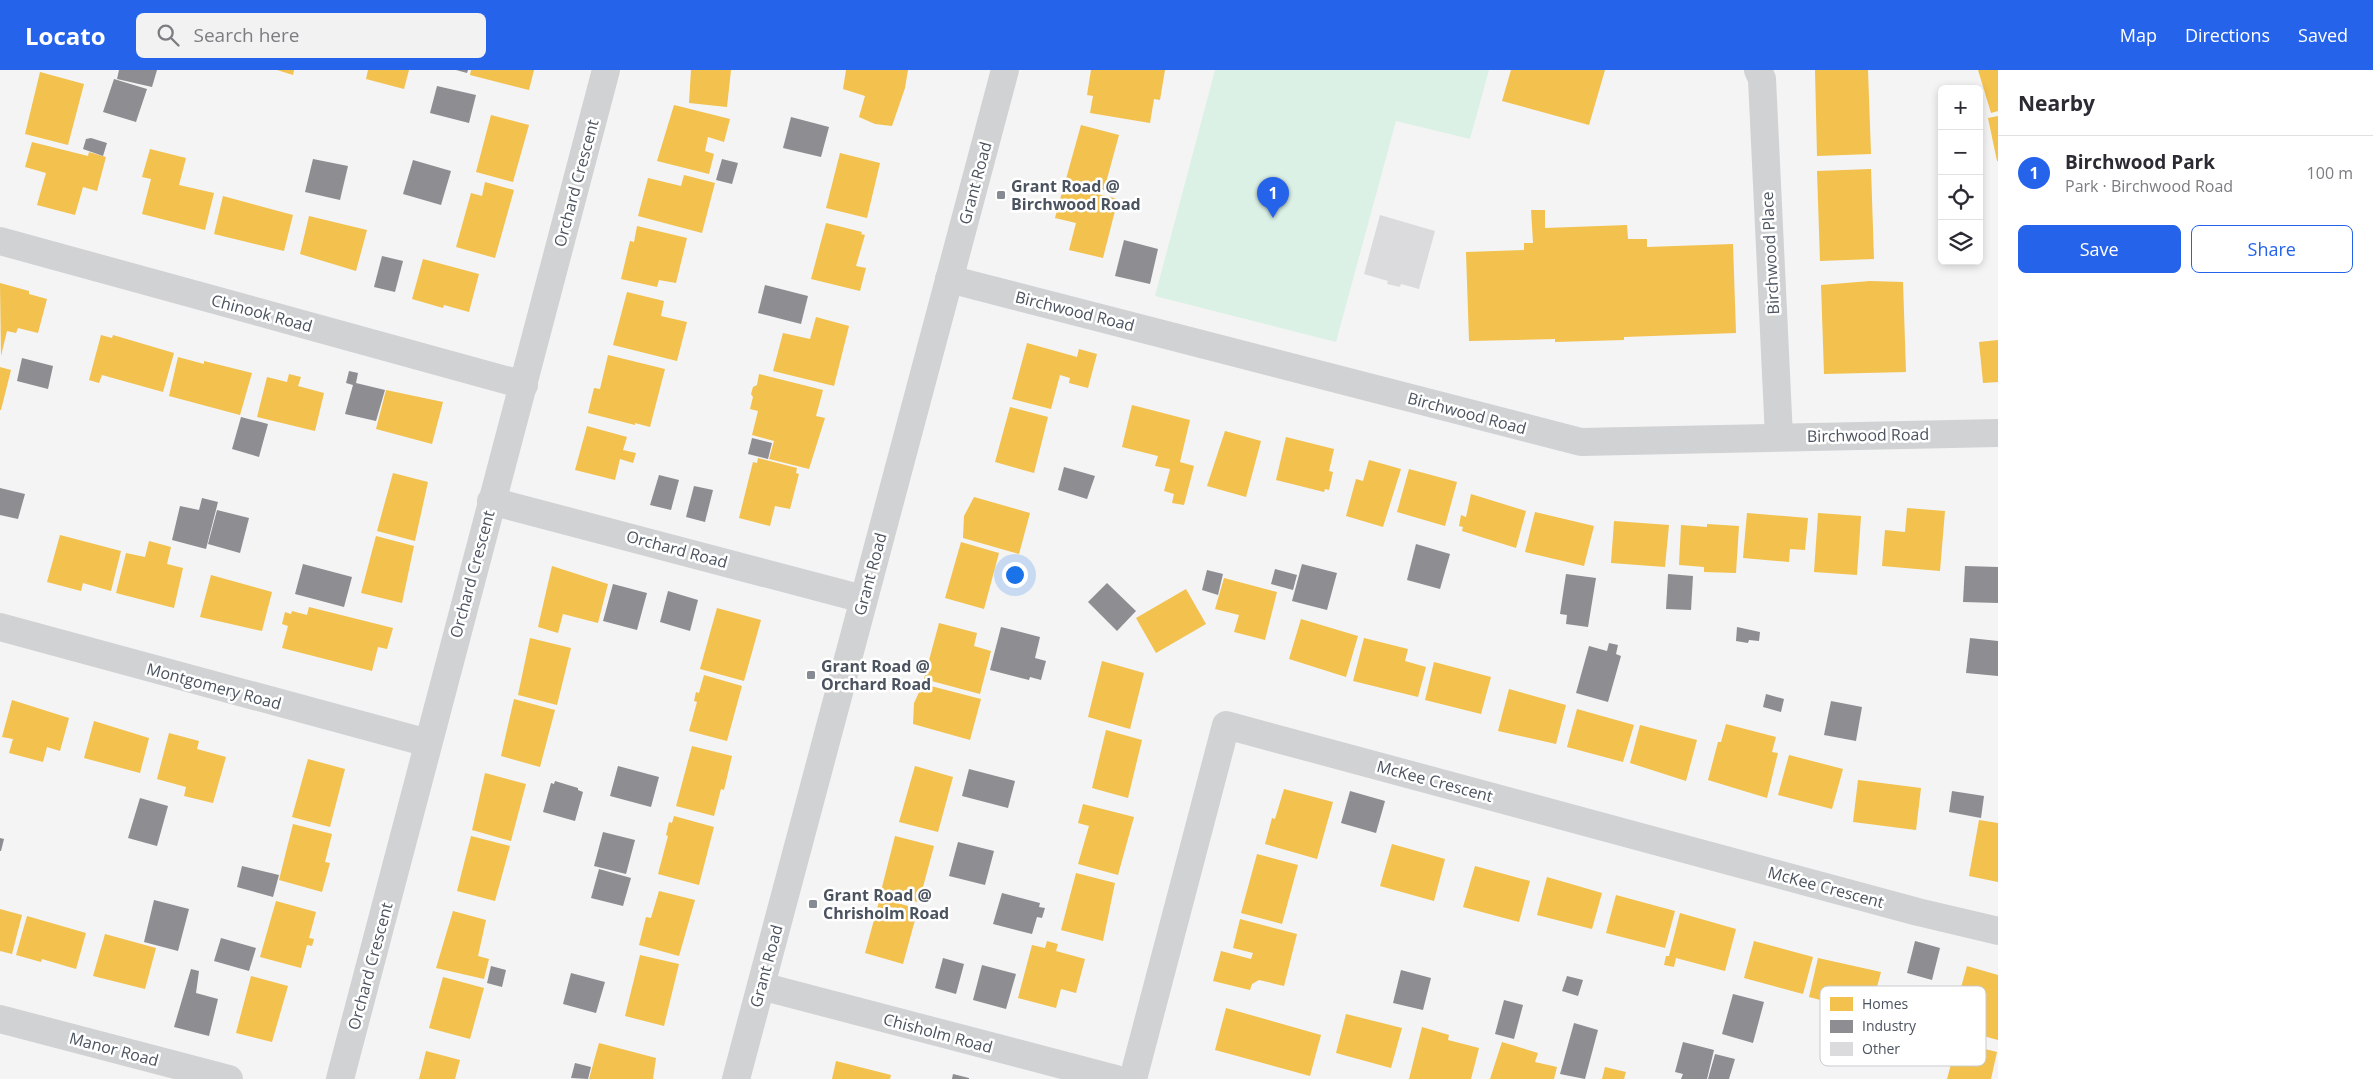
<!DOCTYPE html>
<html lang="en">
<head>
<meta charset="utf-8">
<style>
	body { margin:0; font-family:"Open Sans",sans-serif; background:#f2f2f3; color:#2b2b33 }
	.controls { position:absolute; right:15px; top:15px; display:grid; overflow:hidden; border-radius:8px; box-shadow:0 2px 8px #0003 }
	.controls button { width:45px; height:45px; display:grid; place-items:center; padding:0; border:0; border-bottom:1px solid #e1e1e2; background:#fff; color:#2b2b33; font:25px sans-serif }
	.you { position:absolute; left:1014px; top:504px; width:18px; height:18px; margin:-12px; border:4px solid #fff; border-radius:50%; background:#1a73e8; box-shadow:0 0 0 8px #1a73e833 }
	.badge { display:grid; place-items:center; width:32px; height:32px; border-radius:50%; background:#2563eb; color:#fff; font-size:16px; font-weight:700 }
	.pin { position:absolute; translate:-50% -41px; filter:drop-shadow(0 1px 2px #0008) }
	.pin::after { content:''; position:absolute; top:26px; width:18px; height:15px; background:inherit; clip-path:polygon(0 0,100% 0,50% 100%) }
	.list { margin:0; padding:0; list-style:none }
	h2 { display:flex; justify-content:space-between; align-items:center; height:65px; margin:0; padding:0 20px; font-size:21px }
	h2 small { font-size:16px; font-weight:400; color:#7c7c81 }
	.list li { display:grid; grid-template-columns:32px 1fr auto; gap:15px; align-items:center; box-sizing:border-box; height:75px; padding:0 20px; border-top:1px solid #e1e1e2 }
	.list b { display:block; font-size:19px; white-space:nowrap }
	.list p { margin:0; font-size:16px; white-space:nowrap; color:#7c7c81 }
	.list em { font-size:16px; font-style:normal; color:#7c7c81 }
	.actions { display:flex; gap:10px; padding:15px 20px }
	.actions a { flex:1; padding:11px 0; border:1px solid #2563eb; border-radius:8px; text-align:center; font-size:18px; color:#2563eb }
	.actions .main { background:#2563eb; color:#fff }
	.icon { flex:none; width:28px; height:28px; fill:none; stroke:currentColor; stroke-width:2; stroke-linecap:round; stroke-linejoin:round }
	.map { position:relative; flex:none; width:1998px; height:1009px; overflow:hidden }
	header { display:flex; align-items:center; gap:30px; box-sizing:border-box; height:70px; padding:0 25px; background:#2563eb; color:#fff }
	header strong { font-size:24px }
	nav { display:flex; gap:28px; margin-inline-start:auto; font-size:18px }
	.search { width:350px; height:45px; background:#f2f2f3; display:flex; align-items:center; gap:12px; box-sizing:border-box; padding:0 18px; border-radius:8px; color:#7c7c81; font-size:19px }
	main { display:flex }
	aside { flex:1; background:#fff }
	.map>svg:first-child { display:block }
	.green { fill:#dbf1e6 }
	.homes { fill:#f2c14e }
	.industry { fill:#8d8d92 }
	.building { fill:#dbdbdd }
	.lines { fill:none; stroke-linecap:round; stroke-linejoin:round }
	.minor { stroke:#d0d2d4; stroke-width:28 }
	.poi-dot { fill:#868b93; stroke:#fff; stroke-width:2 }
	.labels { text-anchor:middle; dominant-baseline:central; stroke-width:5; stroke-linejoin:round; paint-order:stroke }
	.street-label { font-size:16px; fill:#4b535f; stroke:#fff }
	.poi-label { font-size:16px; font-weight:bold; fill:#4b535f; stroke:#fff; text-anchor:start }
	.key { fill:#fff; stroke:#c9cbcf; stroke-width:1 }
	.key-label { font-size:14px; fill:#4b535f }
</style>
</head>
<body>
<header>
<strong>Locato</strong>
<div class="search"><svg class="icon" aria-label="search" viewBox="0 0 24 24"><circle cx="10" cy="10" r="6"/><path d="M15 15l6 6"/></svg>Search here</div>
<nav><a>Map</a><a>Directions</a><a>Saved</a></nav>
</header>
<main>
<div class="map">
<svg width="1998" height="1009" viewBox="0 0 1998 1009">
	<rect width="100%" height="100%" fill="#f4f4f4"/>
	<polygon class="green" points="1215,0 1489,0 1470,69 1396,51 1336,272 1155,226"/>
	<g class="homes">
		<polygon points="277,0 294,0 293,5"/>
		<polygon points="368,0 409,0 404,19 366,9"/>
		<polygon points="471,0 534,0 529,20 470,5"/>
		<polygon points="691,0 731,0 727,37 689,33"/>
		<polygon points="846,0 908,0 905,18 892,56 875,54 859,47 865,26 843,19"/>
		<polygon points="1091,0 1165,0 1160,30 1154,29 1150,53 1090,43 1093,26 1087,25"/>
		<polygon points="1511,0 1605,0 1589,55 1502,31"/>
		<polygon points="1815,0 1868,0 1871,84 1817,86"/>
		<polygon points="1978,0 1998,0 1998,41 1991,43"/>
		<polygon points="40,2 84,14 68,75 25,64"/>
		<polygon points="674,35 730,49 724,72 708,67 705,81 714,84 709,104 657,91"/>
		<polygon points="491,45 529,55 513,112 476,102"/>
		<polygon points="1998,46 1998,91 1997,91 1988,48"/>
		<polygon points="1081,55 1119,65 1104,120 1066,109"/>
		<polygon points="32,72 88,86 89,82 106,87 97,121 83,117 75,145 37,135 46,103 25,97"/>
		<polygon points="150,79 186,88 179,115 214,123 205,160 142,144 151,109 142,107"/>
		<polygon points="840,83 880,93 867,148 826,138"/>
		<polygon points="1871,99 1874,189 1820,191 1817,101"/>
		<polygon points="684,105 715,113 702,163 638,146 648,108 681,116"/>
		<polygon points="485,112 514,120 495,188 456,177 471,123 482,126"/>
		<polygon points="1064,115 1118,129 1103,188 1069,180 1076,153 1055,148"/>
		<polygon points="223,126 293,145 284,181 214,164"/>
		<polygon points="1531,140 1545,140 1545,158 1627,155 1628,169 1647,169 1647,177 1733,174 1736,263 1624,267 1624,270 1555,272 1555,269 1469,271 1466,182 1524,180 1524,173 1533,173"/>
		<polygon points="309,146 367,160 356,201 300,184"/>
		<polygon points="826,153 862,162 861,164 865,165 856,196 866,198 860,221 811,209"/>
		<polygon points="637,156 687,168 676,213 659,210 657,217 621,209 630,171 634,172"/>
		<polygon points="423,189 479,204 469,242 444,235 443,238 412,229"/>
		<polygon points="1870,211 1903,212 1906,302 1824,304 1821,215"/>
		<polygon points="0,213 29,221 29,224 47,229 38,263 18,258 16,263 7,261 1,286"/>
		<polygon points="627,222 664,231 661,246 687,252 677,291 613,275"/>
		<polygon points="816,247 849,256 834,316 773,301 783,263 810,269"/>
		<polygon points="101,265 112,268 113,265 174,283 163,322 102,305 99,313 89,310"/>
		<polygon points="1998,270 1998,312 1983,313 1979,272"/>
		<polygon points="1027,273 1077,287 1079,279 1097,284 1088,318 1069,313 1070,308 1060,305 1051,339 1012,329"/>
		<polygon points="608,285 665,299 650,357 635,353 635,355 588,343 594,318 600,319"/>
		<polygon points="178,287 204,294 204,291 252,303 240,345 169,326"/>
		<polygon points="0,297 11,300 1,340 0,340"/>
		<polygon points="289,304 301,307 298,316 324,323 315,361 257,347 267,307 287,312"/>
		<polygon points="759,304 823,320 816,346 825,348 809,399 769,389 774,371 752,365 758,341 750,339 753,327 751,324 753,317 757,315"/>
		<polygon points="386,320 443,332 432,374 376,359"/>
		<polygon points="1132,335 1190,350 1180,392 1194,396 1184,435 1172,433 1174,424 1164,421 1170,399 1155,396 1158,386 1122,377"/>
		<polygon points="1010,337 1048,347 1034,403 995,392"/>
		<polygon points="587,356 627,367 623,380 636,383 633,393 620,389 615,410 575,400"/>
		<polygon points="1225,361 1261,371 1246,427 1207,416"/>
		<polygon points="1286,367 1334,379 1329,401 1333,402 1329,420 1325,419 1324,422 1276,410"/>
		<polygon points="758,388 797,398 796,403 799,404 790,439 775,436 770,456 739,448 753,392 757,393"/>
		<polygon points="1369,390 1401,399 1383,457 1346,446 1356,409 1363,411"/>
		<polygon points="1409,399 1457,412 1445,456 1397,442"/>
		<polygon points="393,403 428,412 415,471 377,461"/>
		<polygon points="1471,424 1526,441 1516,478 1462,461 1463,457 1459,456 1461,445 1466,447"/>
		<polygon points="974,427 1030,443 1019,484 963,468 964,446"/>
		<polygon points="1907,438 1945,441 1940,501 1882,496 1885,460 1905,462"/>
		<polygon points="1535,442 1594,456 1584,496 1525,482"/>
		<polygon points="1747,443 1808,448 1805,480 1790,479 1789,492 1743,488"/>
		<polygon points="1818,443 1861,446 1857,505 1814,502"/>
		<polygon points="1614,451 1669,455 1665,497 1611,493"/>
		<polygon points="1707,454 1739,456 1736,503 1704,502 1704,497 1679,495 1681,455 1707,457"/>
		<polygon points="60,465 121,481 111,521 83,513 81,521 47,512"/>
		<polygon points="376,466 414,476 402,533 361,523"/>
		<polygon points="149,471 171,477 167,494 183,498 174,538 116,523 126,483 145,487"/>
		<polygon points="961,472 999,483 984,539 945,528"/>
		<polygon points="552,496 608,514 598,553 563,544 558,563 538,557"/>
		<polygon points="211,505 272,522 262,561 200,547"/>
		<polygon points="1224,508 1277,522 1265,570 1234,562 1239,545 1215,539"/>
		<polygon points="1186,519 1206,554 1156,583 1136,548"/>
		<polygon points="309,537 393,558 387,579 378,577 372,601 282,578 288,556 282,554 285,542 291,544 292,541 307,545"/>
		<polygon points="717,538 761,550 744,611 700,599"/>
		<polygon points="1301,549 1358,566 1346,607 1289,589"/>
		<polygon points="939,553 977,563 974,576 991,581 980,624 924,609"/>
		<polygon points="530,568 571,578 557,635 518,625"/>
		<polygon points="1364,568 1408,579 1405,591 1426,597 1418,627 1353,611"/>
		<polygon points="1102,591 1144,603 1130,659 1088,647"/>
		<polygon points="1434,592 1491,607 1481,644 1425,630"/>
		<polygon points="704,605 742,616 727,671 689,661 697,632 694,631 696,622 699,623"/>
		<polygon points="923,614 981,629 970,670 913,654 914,633"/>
		<polygon points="1509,619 1566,635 1556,674 1498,661"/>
		<polygon points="514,629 555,640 540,697 501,686"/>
		<polygon points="12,630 69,648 60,681 47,677 43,692 9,683 13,669 2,667"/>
		<polygon points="1577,639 1634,655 1623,692 1567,677"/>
		<polygon points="94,651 149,668 140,703 84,688"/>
		<polygon points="1726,654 1776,667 1772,682 1778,683 1767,728 1708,710 1718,672 1721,672"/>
		<polygon points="1640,655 1697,670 1686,711 1630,693"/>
		<polygon points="1106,660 1142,670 1128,728 1092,718"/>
		<polygon points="169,663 199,671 197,679 226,687 213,733 184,726 186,717 157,709"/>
		<polygon points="692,676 732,686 724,720 721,719 714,746 676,736"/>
		<polygon points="1789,685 1843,699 1832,739 1778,725"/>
		<polygon points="308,689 345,699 330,757 292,747"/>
		<polygon points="915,696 953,707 938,762 899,752"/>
		<polygon points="485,703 526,714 511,771 472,760"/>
		<polygon points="1858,710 1921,718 1916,760 1853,752"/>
		<polygon points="1284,719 1333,732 1317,789 1265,774 1272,748 1275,749"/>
		<polygon points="1083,734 1134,747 1118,805 1078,794 1089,756 1078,753"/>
		<polygon points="674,746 714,757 699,815 658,804 668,766 666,765 669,752 672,753"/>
		<polygon points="1979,750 1998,753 1998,812 1969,806"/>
		<polygon points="293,754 332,764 325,792 330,793 322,822 279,810"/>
		<polygon points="471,766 510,776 495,831 457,821"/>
		<polygon points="895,766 934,776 919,832 889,827 890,824 881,821"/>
		<polygon points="1392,774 1445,789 1434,831 1380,816"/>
		<polygon points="1257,784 1298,795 1282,854 1241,843"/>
		<polygon points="1475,796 1530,811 1519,852 1463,837"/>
		<polygon points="1076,803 1115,813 1103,871 1061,860"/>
		<polygon points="1547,807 1602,823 1592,859 1537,845"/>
		<polygon points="659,821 695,830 679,886 639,875 646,847 651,848"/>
		<polygon points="1616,825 1675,841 1665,878 1606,863"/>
		<polygon points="880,828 918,839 903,894 865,883"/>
		<polygon points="276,831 316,842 309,868 314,869 312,876 307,875 301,898 260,887"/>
		<polygon points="0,839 22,845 12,884 0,881"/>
		<polygon points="453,841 486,850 478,886 489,889 484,909 436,898"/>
		<polygon points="1680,843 1736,859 1725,901 1676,888 1674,897 1664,895 1666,886 1669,886"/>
		<polygon points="27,846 86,863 76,899 42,889 41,892 16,885"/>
		<polygon points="1240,849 1297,864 1284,916 1259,910 1252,914 1250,920 1213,911 1221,881 1251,889 1253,883 1233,878"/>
		<polygon points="105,864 156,878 145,919 93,906"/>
		<polygon points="1047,871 1058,874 1056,881 1085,889 1076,923 1061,919 1056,938 1018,928 1032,875 1045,878"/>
		<polygon points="1754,871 1813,887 1803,924 1744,908"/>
		<polygon points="640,885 679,894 664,956 625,946"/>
		<polygon points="1818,888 1881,902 1870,943 1809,927"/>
		<polygon points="1967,896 1998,905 1998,970 1950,957"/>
		<polygon points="251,906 288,916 272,972 236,963"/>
		<polygon points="443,907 484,918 470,969 429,958"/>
		<polygon points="1226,938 1321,965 1310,1006 1215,980"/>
		<polygon points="1346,944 1402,958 1391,998 1336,983"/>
		<polygon points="1422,957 1449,965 1448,970 1479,978 1471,1009 1409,1009"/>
		<polygon points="1502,972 1538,983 1535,992 1557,997 1554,1009 1490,1009"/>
		<polygon points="1957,972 1997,982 1991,1009 1947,1009"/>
		<polygon points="599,973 656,988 653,1009 589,1009"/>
		<polygon points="426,981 460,990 455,1009 419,1009"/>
		<polygon points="836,991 891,1005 890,1009 832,1009"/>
		<polygon points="1605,997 1626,1002 1624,1009 1602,1009"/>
	</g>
	<g class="industry">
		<polygon points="119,0 157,0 152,17 117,9"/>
		<polygon points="456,0 468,0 467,3"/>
		<polygon points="114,9 147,19 136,52 103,42"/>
		<polygon points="437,16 476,25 469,53 430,43"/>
		<polygon points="791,47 829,57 821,87 783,78"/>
		<polygon points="91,68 107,73 103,86 83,79 86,69"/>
		<polygon points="313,89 348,96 340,130 305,122"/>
		<polygon points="722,89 738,93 732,114 716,110"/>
		<polygon points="413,90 451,101 441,135 403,124"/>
		<polygon points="1124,170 1158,179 1150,214 1115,206"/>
		<polygon points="382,186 403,191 395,222 374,217"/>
		<polygon points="765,215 808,226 801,254 758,243"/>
		<polygon points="22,288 53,296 48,319 17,311"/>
		<polygon points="349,301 358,303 356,313 385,320 376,351 345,344 353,315 346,313"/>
		<polygon points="241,347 268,354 259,387 232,379"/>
		<polygon points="752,368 772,373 768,389 748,384"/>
		<polygon points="1064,397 1095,406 1087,429 1058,420"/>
		<polygon points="659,405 679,410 671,440 650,435"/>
		<polygon points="694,416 713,420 705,452 686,447"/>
		<polygon points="0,418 25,424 18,449 0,445"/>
		<polygon points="202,428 218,432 206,479 172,470 180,436 199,440"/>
		<polygon points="217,440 249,448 240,483 208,474"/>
		<polygon points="1416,474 1450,484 1440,519 1407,510"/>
		<polygon points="303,494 352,507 344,537 295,524"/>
		<polygon points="1302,494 1337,503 1327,540 1292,531"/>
		<polygon points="1965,496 1998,497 1998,533 1963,532"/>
		<polygon points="1275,499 1297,505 1293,520 1271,514"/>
		<polygon points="1207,500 1223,504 1218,525 1202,520"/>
		<polygon points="1566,504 1596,508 1588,557 1566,554 1567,545 1560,544"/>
		<polygon points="1668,504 1693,506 1691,540 1666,539"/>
		<polygon points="1107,513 1136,541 1117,561 1088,532"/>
		<polygon points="613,514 647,523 637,560 603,551"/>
		<polygon points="668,521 698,530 690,561 660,552"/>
		<polygon points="1001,557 1040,567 1035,588 1046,591 1041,610 1030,607 1029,610 990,600"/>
		<polygon points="1737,557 1760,562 1759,571 1749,570 1748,573 1736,571"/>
		<polygon points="1970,568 1998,571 1998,606 1966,603"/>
		<polygon points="1609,573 1618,575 1616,584 1621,586 1608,632 1576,623 1589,576 1607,581"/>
		<polygon points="1766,624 1784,629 1781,642 1763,637"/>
		<polygon points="1831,631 1862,637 1856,671 1824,665"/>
		<polygon points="618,696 659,707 651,737 610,726"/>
		<polygon points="969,699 1015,711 1008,738 962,726"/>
		<polygon points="555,711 578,718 578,720 583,722 575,751 543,742 551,713 554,714"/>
		<polygon points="1350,721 1385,731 1376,763 1341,753"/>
		<polygon points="1952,721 1984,726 1981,748 1949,742"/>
		<polygon points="140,728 168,736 157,776 128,768"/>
		<polygon points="603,762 635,770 626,804 594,796"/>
		<polygon points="0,768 4,769 1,781 0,781"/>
		<polygon points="958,772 994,781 985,815 949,806"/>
		<polygon points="242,796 279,805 273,827 237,817"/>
		<polygon points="599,799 631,808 623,836 591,828"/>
		<polygon points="1002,823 1040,833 1039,837 1045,838 1042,848 1037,847 1032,864 993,854"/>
		<polygon points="154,830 189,839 178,881 144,872"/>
		<polygon points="221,868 256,878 249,901 214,891"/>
		<polygon points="1915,871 1940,878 1932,910 1907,903"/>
		<polygon points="943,888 964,894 956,924 935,918"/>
		<polygon points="982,895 1016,904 1006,939 973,930"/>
		<polygon points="491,896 506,900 502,917 487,913"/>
		<polygon points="191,899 199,901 196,923 218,929 209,966 174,957"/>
		<polygon points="1401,900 1431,908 1423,940 1393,933"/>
		<polygon points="571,903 605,912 596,943 563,934"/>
		<polygon points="1567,906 1583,910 1578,926 1562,921"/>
		<polygon points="1733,924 1764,932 1753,973 1722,964"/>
		<polygon points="1504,930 1523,935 1514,969 1495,964"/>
		<polygon points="1574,953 1598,960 1585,1009 1560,1004"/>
		<polygon points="1683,972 1714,980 1707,1009 1681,1009 1683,1004 1675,1002"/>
		<polygon points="1715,984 1735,989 1729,1009 1708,1009"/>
		<polygon points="575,993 591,997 588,1009 571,1008"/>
		<polygon points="953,1004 969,1008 969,1009 952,1009"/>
	</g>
	<polygon class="building" points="1380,145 1435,161 1419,219 1401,214 1400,217 1387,214 1388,211 1364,204"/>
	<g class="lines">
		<g class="minor">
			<polyline points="1758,0 1762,9 1779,367"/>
			<polyline points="0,171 524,315"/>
			<polyline points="949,209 1581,372 1998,363"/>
			<polyline points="491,431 863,529"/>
			<polyline points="0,557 428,673"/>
			<polyline points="761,916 1116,1009"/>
			<polyline points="0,949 229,1009"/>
			<polyline points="340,1009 606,0"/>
			<polyline points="736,1009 1005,0"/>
			<polyline points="1133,1009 1226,655 1918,842 1998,861"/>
		</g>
	</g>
	<g class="poi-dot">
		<rect x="996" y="120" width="10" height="10" rx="2.5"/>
		<rect x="806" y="600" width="10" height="10" rx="2.5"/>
		<rect x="808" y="829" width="10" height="10" rx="2.5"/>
	</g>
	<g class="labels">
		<g class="street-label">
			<text transform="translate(576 113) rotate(-75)">Orchard Crescent</text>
			<text transform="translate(975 113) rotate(-75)">Grant Road</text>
			<text transform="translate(1770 183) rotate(-93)">Birchwood Place</text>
			<text transform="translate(1075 241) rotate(14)">Birchwood Road</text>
			<text transform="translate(262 243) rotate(15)">Chinook Road</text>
			<text transform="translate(1467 343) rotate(15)">Birchwood Road</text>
			<text transform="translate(1868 365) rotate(-1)">Birchwood Road</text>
			<text transform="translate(677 479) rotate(15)">Orchard Road</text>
			<text transform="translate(472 504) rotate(-75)">Orchard Crescent</text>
			<text transform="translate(870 504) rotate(-75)">Grant Road</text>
			<text transform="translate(214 616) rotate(15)">Montgomery Road</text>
			<text transform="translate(1435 711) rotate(15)">McKee Crescent</text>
			<text transform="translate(1826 817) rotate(15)">McKee Crescent</text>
			<text transform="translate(370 896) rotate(-75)">Orchard Crescent</text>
			<text transform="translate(766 896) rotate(-75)">Grant Road</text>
			<text transform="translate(938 963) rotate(15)">Chisholm Road</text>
			<text transform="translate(114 979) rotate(15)">Manor Road</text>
		</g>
		<g class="poi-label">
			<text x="1011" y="116">Grant Road @<tspan x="1011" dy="18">Birchwood Road</tspan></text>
			<text x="821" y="596">Grant Road @<tspan x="821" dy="18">Orchard Road</tspan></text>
			<text x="823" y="825">Grant Road @<tspan x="823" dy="18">Chrisholm Road</tspan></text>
		</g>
	</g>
	<rect x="1820" y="916" width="166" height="80" rx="8" class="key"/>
	<rect x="1830" y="927" width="23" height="14" fill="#f2c14e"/>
	<rect x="1830" y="950" width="23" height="13" fill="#8d8d92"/>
	<rect x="1830" y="972" width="23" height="14" fill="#dbdbdd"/>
	<g class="key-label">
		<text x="1862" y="939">Homes</text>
		<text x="1862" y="961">Industry</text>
		<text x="1862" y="984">Other</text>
	</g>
</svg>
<div class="controls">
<button>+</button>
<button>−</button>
<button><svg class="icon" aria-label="locate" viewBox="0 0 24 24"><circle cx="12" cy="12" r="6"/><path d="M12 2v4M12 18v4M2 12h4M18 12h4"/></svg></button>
<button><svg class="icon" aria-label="layers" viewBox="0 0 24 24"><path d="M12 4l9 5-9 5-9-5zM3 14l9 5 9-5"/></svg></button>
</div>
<div class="you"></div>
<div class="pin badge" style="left:1273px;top:148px">1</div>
</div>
<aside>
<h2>Nearby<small></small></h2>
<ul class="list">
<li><span class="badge">1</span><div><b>Birchwood Park</b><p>Park · Birchwood Road</p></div><em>100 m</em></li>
</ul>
<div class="actions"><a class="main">Save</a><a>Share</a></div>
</aside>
</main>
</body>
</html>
